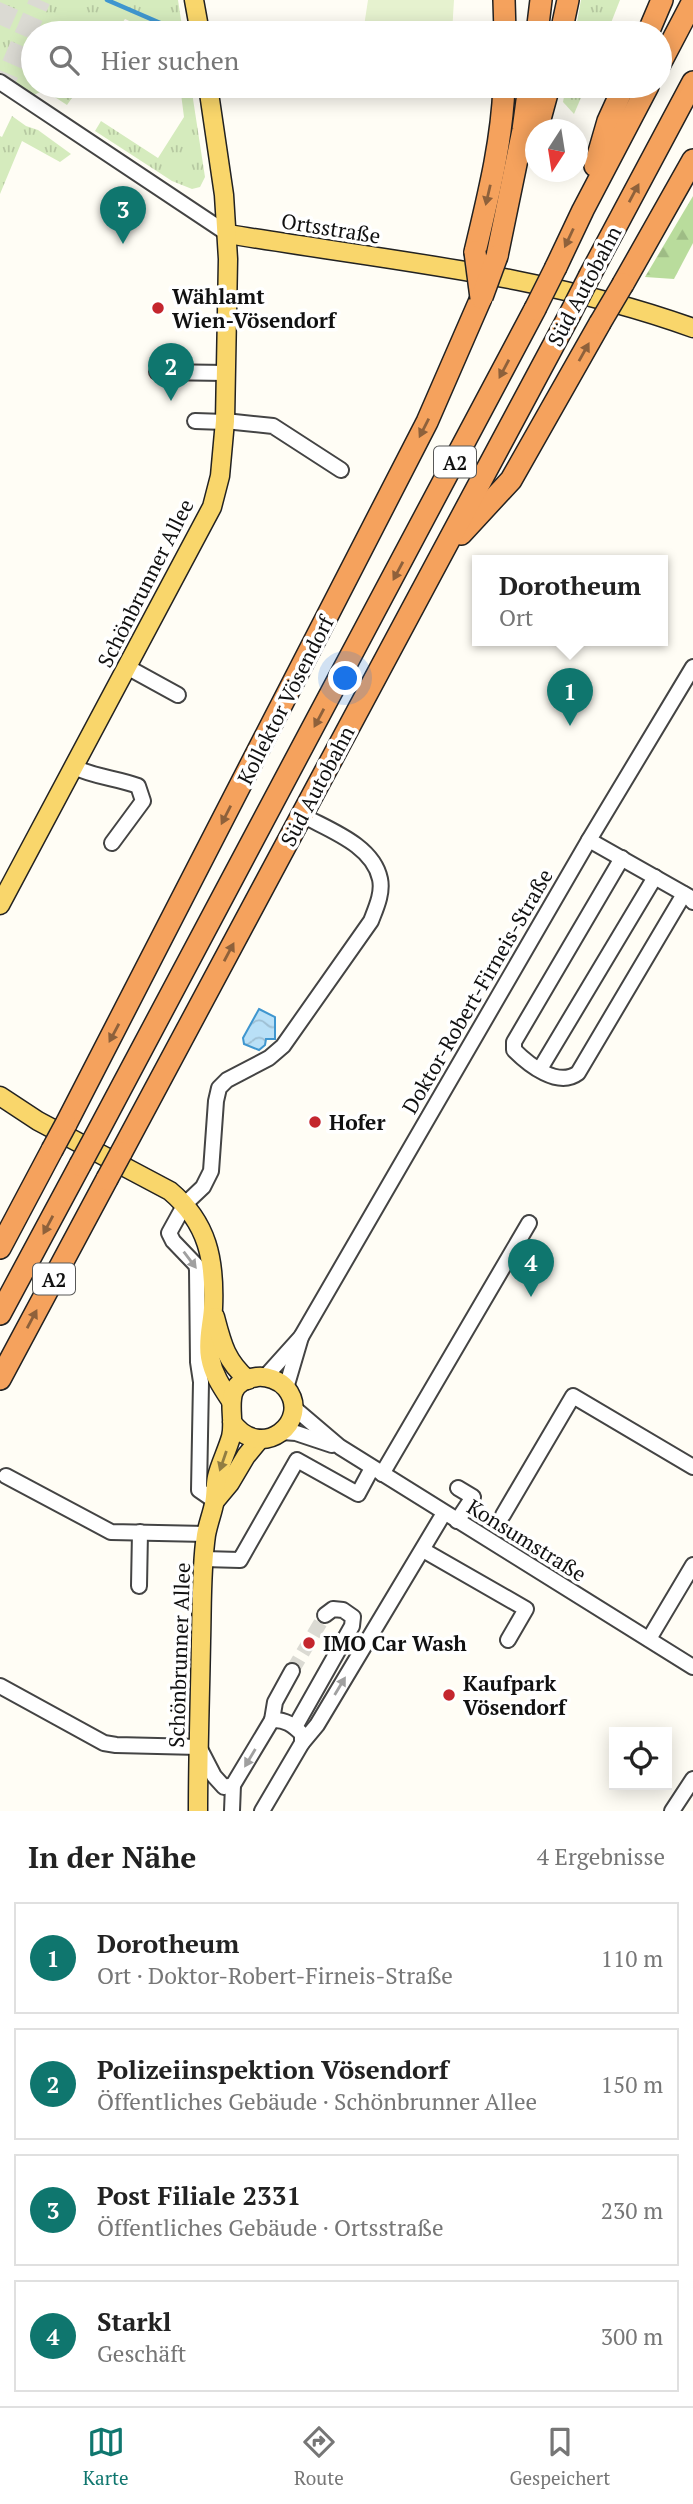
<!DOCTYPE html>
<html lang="de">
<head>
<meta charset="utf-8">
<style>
	body { margin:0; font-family:"PT Serif",serif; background:#f6f6f6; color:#222 }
	.controls { position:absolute; right:21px; bottom:21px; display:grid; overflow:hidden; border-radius:0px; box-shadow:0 4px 18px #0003 }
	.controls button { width:63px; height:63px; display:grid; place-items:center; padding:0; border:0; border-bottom:2px solid #e0e0e0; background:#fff; color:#222; font:35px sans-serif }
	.compass { position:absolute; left:525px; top:119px; width:63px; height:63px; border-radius:50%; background:#fff; box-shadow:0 4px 18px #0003; rotate:192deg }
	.you { position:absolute; left:346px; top:679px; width:24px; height:24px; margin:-18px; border:5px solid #fff; border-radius:50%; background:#1a73e8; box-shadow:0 0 0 10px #1a73e833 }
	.badge { display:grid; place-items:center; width:46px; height:46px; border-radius:50%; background:#0f766e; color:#fff; font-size:23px; font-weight:700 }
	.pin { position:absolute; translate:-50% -58px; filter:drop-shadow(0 2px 4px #0008) }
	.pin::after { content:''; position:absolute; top:37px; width:24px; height:21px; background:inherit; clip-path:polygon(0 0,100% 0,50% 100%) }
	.popup { position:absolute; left:472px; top:555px; width:196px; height:91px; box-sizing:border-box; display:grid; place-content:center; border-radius:0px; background:#fff; filter:drop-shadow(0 2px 5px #0005); font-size:23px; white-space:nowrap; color:#767676 }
	.popup b { font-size:26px; color:#222 }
	.popup::after { content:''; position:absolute; left:50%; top:100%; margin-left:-14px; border:14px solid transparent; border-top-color:#fff }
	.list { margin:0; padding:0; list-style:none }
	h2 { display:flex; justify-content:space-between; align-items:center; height:91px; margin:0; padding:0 28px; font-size:30px }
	h2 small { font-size:23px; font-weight:400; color:#767676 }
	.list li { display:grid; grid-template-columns:46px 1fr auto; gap:21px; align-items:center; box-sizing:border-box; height:112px; margin:0 14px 14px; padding:0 14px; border:2px solid #e0e0e0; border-radius:0px }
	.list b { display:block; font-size:26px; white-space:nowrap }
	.list p { margin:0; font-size:23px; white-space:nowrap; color:#767676 }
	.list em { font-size:23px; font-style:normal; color:#767676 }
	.icon { flex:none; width:38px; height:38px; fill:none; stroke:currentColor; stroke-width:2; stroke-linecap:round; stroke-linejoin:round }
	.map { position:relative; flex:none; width:693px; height:1811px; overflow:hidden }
	.search { position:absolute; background:#fff; box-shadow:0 4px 18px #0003; left:21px; right:21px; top:21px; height:77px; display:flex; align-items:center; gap:18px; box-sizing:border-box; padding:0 24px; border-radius:38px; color:#767676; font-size:26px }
	.sheet { height:595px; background:#fff }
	nav { display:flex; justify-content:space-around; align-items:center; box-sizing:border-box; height:98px; border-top:2px solid #e0e0e0; background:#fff; font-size:19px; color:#767676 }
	nav a { display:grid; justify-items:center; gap:4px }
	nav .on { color:#0f766e }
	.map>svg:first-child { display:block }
	.grass { fill:url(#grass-tufts) }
	.forest { fill:url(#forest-firs) }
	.pitch { fill:#e6f2cf }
	.water { fill:url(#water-waves); stroke:#3f96cf; stroke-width:2 }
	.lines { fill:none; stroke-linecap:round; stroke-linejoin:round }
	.stream { stroke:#3f96cf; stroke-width:4.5 }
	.minor-tunnel { stroke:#dbdad3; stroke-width:14; stroke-dasharray:14 7; stroke-linecap:butt }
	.highway-tunnel { stroke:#dbdad3; stroke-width:21; stroke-dasharray:21 10; stroke-linecap:butt }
	.minor-casing { stroke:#444; stroke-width:18 }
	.major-casing { stroke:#222; stroke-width:21 }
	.highway-casing { stroke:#222; stroke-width:24 }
	.minor { stroke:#fff; stroke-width:14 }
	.major { stroke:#f9d66b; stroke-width:18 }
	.highway { stroke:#f5a25d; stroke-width:21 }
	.highway-bridge-casing { stroke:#222; stroke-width:24; stroke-linecap:butt }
	.highway-bridge { stroke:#f5a25d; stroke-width:21 }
	.oneway { fill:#8e613b }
	.oneway2 { fill:#a0a0a0 }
	.oneway3 { fill:#917d42 }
	.poi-dot { fill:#c4262e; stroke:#fff; stroke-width:2.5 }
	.labels { text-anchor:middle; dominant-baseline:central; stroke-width:7; stroke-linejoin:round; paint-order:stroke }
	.shield { fill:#fff; stroke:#585858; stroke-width:2 }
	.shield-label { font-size:19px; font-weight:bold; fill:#111 }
	.street-label { font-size:21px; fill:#111; stroke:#fff }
	.poi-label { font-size:21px; font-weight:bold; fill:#111; stroke:#fff; text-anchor:start }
</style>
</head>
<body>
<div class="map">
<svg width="693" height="1811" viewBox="0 0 693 1811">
	<defs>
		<pattern id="grass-tufts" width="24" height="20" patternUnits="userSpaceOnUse" patternTransform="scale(1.75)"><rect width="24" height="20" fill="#d5ebbd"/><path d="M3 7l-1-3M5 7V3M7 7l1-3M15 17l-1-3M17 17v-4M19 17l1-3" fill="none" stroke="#b6c8a1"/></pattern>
		<pattern id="forest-firs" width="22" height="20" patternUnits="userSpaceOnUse" patternTransform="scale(1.75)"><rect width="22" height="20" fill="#b9dc9c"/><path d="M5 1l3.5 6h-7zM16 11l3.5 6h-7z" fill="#9ebc85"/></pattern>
		<pattern id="water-waves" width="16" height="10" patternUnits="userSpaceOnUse" patternTransform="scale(1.75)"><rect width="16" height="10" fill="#b9e0f7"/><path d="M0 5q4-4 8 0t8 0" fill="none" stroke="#9ebfd3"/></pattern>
	</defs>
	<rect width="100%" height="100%" fill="#fffdf5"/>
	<g class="grass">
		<polygon points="0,0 178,0 183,33 155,33 125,19 115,33 33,33 33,86 80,86 67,105 44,90 32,96 0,73"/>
		<polygon points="581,0 620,0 607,33 575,33"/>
		<polygon points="180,86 191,86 205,177 200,187 192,189 172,181 95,131 101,121 158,158 184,117"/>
		<polygon points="566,86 586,86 574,114 563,102"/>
		<polygon points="12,116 26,126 38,130 71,154 60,162 22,141 0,194 0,136 2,137"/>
	</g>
	<polygon class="forest" points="693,196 693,243 674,279 645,277"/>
	<polygon class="pitch" points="368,0 454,0 452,33 363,33"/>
	<polygon class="water" points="259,1009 275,1017 275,1039 266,1039 265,1045 259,1050 244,1044 243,1038"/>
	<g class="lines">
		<g class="stream">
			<polyline points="107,0 181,32 197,33"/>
			<polyline points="205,33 222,33"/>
		</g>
		<polyline class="minor-tunnel" points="292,1671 325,1615"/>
		<g class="highway-tunnel">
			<polyline points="0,25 11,0"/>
			<polyline points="0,93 40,0"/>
		</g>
		<defs>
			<g id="minor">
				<polyline points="0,82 228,234"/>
				<polyline points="157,372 226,373"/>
				<polyline points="195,421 225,422"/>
				<polyline points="225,421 273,426 341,470"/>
				<polyline points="127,667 178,695"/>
				<path d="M74,767c20,10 43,11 64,19l5,15 -31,42"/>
				<polyline points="589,840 688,896 693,902"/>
				<path d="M622,858l-108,184v8c15,15 44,38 64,23l106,-179"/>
				<polyline points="540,1069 655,877"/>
				<polyline points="265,1377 301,1337 589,840 693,667"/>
				<polyline points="286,1388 301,1337"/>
				<polyline points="293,1407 340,1447 693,1667"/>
				<polyline points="282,1432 296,1433 332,1445"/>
				<polyline points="382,1474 529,1223"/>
				<polyline points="6,1476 111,1532 206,1534"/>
				<path d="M215,1501l-16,-11 2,-108 -3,-20 -1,-92 -1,-5 -23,-24 -4,-8 16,-29 18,-17 8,-16 5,-70 3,-13 8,-8 42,-22 14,-12 88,-125c5,-13 12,-28 9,-42 -7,-34 -51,-49 -78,-64"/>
				<polyline points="503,1515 573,1396 693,1467"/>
				<polyline points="457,1521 473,1497 458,1488"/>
				<polyline points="423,1550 526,1609 508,1640"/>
				<polyline points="204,1559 240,1560 297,1460 358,1494 372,1468"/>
				<polyline points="139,1586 140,1532"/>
				<polyline points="649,1639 693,1565"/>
				<path d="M0,1686l104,57 12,2 83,2 15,29 10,11 9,-2 39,-65c13,-1 21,5 30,14v9l-40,68"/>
				<polyline points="272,1720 275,1702 292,1671"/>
				<polyline points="295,1727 352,1626 353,1617 343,1610 333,1609 325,1615"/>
				<polyline points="302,1743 317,1725 444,1513"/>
				<polyline points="232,1811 233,1785"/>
				<polyline points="672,1811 693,1779"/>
			</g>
			<g id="major">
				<polyline points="194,0 200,33"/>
				<path d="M228,234c155,26 316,40 465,94"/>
				<polyline points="0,905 212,507 220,476 225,421 228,259 224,195 208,86"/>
				<path d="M0,1096l38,25 132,70c38,32 45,69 43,117 -1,17 -6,32 -3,49 3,17 11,29 21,44"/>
				<path d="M215,1317c7,27 11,44 33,63"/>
				<polyline points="215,1501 230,1483 246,1456 260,1439"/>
				<path d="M198,1811c0,-57 2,-113 3,-170 1,-35 0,-71 5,-106 2,-11 6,-21 8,-31 2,-9 1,-18 3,-27 3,-13 10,-26 14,-40 6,-22 -13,-54 26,-60 10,-1 22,3 29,11 27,33 -25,75 -54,34"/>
			</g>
			<g id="highway">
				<polyline points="504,0 505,33"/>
				<polyline points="537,33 541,0"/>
				<polyline points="561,33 568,0"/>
				<polyline points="648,33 662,0"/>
				<polyline points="660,64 693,1"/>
				<polyline points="537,130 549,86"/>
				<polyline points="595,166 608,121 624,86"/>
				<path d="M475,252c13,-55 27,-110 29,-166"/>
				<polyline points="497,256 523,130 529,86"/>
				<polyline points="556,267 583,210 648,86"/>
				<polyline points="590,275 693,82"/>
				<polyline points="623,284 693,160"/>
				<polyline points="461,534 511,480 600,323"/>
				<polyline points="66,1124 427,422 481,298"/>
				<polyline points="94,1139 535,309"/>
				<polyline points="121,1153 569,316"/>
				<polyline points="0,1248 52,1150"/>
				<polyline points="0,1314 80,1165"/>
				<polyline points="0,1379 107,1179"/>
			</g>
		</defs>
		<use href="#minor" class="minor-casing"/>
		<use href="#major" class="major-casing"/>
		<use href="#highway" class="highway-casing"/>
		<use href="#minor" class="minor"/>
		<use href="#major" class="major"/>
		<use href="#highway" class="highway"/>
		<defs>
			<g id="highway-bridge">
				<polyline points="475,252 481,298"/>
				<polyline points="482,297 497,256"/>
				<polyline points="535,309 556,267"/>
				<polyline points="569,316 590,275"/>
				<polyline points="600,323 623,284"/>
				<polyline points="52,1150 66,1124"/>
				<polyline points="80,1165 94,1139"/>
				<polyline points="107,1179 121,1153"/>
			</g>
		</defs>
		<use href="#highway-bridge" class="highway-bridge-casing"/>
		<use href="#highway-bridge" class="highway-bridge"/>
	</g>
	<defs><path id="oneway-solid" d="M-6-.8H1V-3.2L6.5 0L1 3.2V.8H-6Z" transform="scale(1.75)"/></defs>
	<g class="oneway">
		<use href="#oneway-solid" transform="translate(634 193) rotate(-62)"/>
		<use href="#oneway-solid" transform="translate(488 195) rotate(103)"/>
		<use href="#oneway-solid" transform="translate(569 238) rotate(115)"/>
		<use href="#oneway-solid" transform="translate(584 352) rotate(-61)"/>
		<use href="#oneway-solid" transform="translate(504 369) rotate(118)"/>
		<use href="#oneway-solid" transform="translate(424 428) rotate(117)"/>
		<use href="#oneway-solid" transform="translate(398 571) rotate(118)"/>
		<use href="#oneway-solid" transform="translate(319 718) rotate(118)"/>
		<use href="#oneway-solid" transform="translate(226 815) rotate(117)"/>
		<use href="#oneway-solid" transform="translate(229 952) rotate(-62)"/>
		<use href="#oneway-solid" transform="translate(114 1033) rotate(118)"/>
		<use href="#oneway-solid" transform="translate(48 1225) rotate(118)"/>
		<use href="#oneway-solid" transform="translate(32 1319) rotate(-62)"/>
	</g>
	<g class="oneway2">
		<use href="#oneway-solid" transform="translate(190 1260) rotate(53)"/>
		<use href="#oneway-solid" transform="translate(340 1686) rotate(-59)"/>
		<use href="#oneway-solid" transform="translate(250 1758) rotate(121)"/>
	</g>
	<use class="oneway3" href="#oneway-solid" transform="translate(223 1461) rotate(109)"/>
	<g class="poi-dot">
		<circle cx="158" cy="308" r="7"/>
		<circle cx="315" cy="1122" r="7"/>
		<circle cx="309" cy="1643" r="7"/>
		<circle cx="449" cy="1695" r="7"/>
	</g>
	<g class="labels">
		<g class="shield">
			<rect x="434" y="446.5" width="42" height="31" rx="5"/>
			<rect x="33" y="1263.5" width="42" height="31" rx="5"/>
		</g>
		<g class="shield-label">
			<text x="455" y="462">A2</text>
			<text x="54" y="1279">A2</text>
		</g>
		<g class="street-label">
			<text transform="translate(331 228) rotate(9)">Ortsstraße</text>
			<text transform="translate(584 286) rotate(-62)">Süd Autobahn</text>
			<text transform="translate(145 583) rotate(-63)">Schönbrunner Allee</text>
			<text transform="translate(285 700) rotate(-63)">Kollektor Vösendorf</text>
			<text transform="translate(317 786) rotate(-62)">Süd Autobahn</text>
			<text transform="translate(477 991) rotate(-60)">Doktor-Robert-Firneis-Straße</text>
			<text transform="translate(527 1540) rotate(32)">Konsumstraße</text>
			<text transform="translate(179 1655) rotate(-88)">Schönbrunner Allee</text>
		</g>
		<g class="poi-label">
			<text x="172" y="296">Wählamt<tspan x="172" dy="24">Wien-Vösendorf</tspan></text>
			<text x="329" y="1122">Hofer</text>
			<text x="323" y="1643">IMO Car Wash</text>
			<text x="463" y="1683">Kaufpark<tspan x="463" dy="24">Vösendorf</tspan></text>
		</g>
	</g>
</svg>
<div class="controls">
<button><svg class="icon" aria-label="locate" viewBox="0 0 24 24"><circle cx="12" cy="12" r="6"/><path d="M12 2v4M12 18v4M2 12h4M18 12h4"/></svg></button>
</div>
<svg class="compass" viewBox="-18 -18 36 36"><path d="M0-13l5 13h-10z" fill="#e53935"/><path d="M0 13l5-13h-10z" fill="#767676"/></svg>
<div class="you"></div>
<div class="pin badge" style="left:570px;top:726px">1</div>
<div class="popup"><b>Dorotheum</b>Ort</div>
<div class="pin badge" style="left:171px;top:401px">2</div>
<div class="pin badge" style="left:123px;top:244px">3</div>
<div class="pin badge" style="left:531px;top:1297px">4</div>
<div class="search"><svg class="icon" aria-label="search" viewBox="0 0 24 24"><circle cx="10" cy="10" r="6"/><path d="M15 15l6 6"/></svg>Hier suchen</div>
</div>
<section class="sheet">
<h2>In der Nähe<small>4 Ergebnisse</small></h2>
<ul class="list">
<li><span class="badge">1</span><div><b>Dorotheum</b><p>Ort · Doktor-Robert-Firneis-Straße</p></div><em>110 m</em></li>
<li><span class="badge">2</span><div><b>Polizeiinspektion Vösendorf</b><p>Öffentliches Gebäude · Schönbrunner Allee</p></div><em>150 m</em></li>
<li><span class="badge">3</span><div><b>Post Filiale 2331</b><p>Öffentliches Gebäude · Ortsstraße</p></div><em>230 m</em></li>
<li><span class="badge">4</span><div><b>Starkl</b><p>Geschäft</p></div><em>300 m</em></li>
</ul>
</section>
<nav>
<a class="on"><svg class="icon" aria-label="map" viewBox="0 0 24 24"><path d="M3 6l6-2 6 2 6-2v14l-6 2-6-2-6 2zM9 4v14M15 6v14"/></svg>Karte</a>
<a><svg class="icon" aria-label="directions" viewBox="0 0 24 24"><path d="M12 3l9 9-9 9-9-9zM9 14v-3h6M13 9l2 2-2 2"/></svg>Route</a>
<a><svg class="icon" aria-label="saved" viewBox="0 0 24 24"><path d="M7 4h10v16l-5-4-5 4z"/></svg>Gespeichert</a>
</nav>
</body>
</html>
